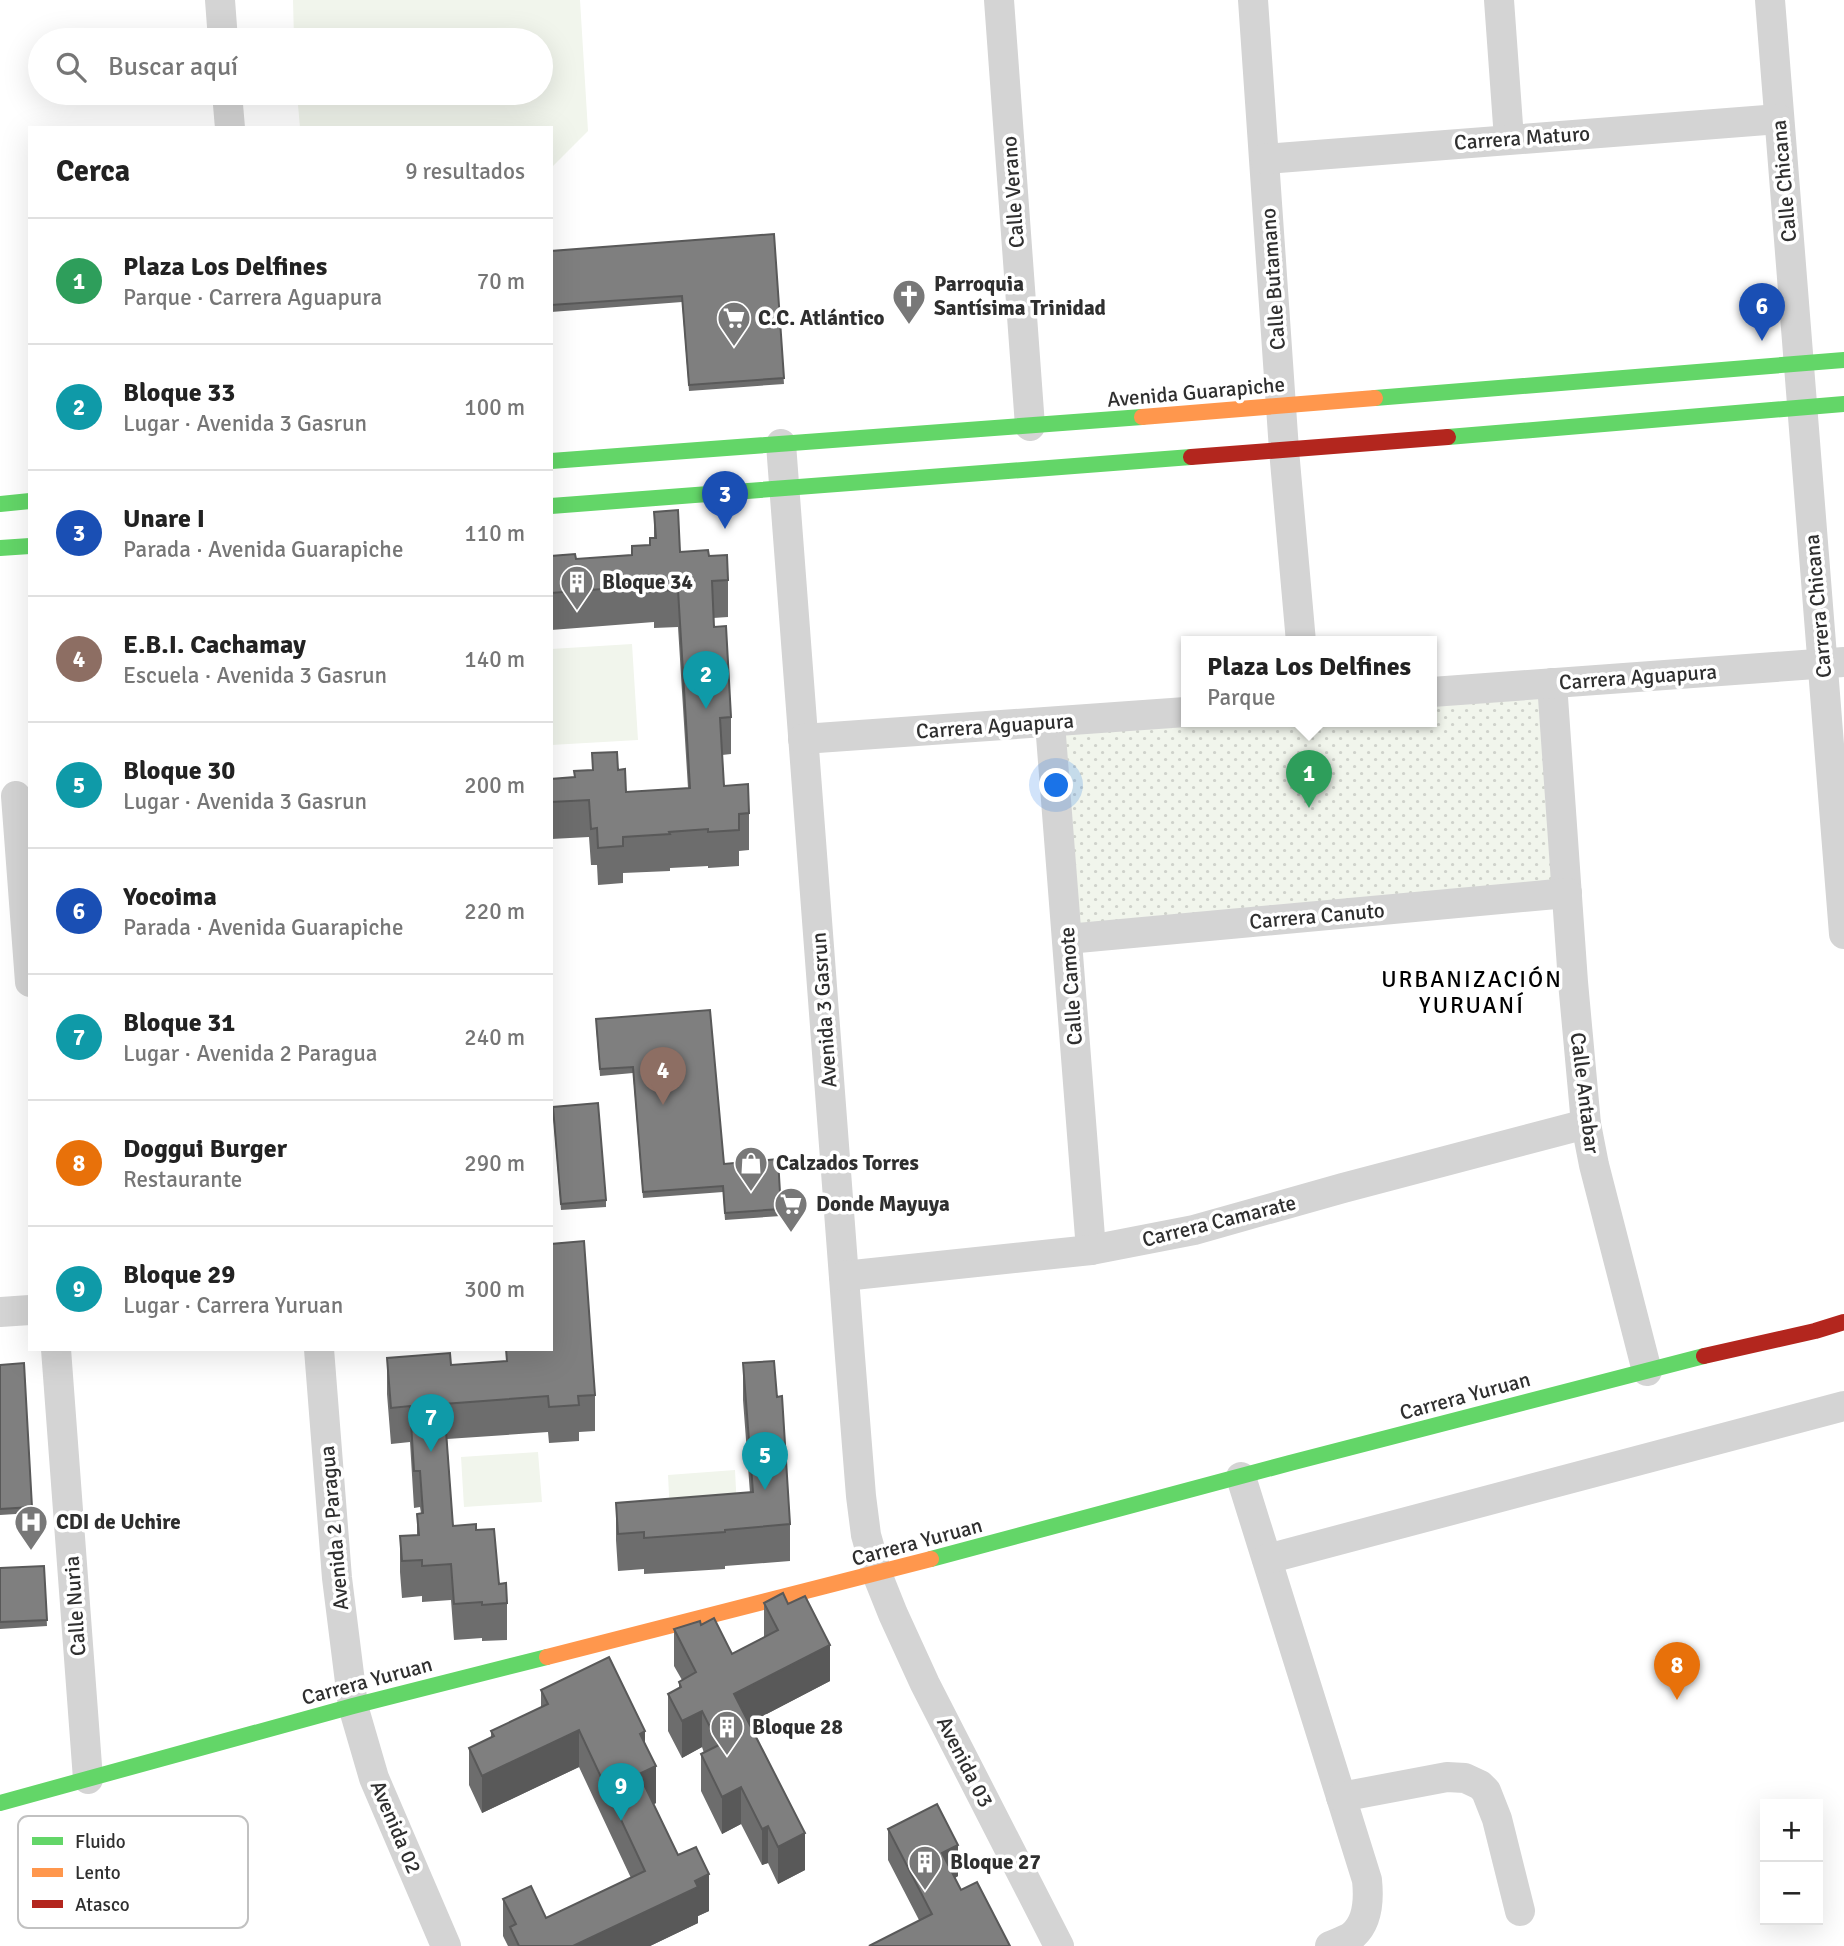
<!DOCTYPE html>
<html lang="es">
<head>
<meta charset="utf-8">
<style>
	body { margin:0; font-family:Signika,sans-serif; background:#f2f2f2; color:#222 }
	.controls { position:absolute; right:21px; bottom:21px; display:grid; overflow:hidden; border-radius:0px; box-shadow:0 7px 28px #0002 }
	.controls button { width:63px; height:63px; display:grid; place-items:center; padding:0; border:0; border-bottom:2px solid #e0e0e0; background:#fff; color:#222; font:35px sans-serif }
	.you { position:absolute; left:1057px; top:786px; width:24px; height:24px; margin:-18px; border:5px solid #fff; border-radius:50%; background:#1a73e8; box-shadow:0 0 0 10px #1a73e833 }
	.badge { display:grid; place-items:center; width:46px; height:46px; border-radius:50%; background:#db2777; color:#fff; font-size:23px; font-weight:700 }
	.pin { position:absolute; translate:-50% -58px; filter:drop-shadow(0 2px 4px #0008) }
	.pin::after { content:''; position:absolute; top:37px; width:24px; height:21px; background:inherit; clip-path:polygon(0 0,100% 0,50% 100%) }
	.popup { position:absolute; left:1181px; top:636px; width:256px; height:91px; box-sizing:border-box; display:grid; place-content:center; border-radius:0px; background:#fff; filter:drop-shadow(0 2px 5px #0005); font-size:23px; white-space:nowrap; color:#767676 }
	.popup b { font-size:26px; color:#222 }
	.popup::after { content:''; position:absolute; left:50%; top:100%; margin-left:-14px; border:14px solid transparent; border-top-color:#fff }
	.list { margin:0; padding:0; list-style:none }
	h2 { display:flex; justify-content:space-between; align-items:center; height:91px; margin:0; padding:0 28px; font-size:30px }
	h2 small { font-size:23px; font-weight:400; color:#767676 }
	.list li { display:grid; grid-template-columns:46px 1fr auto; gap:21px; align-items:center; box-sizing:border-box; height:126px; padding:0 28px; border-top:2px solid #e0e0e0 }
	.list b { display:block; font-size:26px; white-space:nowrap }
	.list p { margin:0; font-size:23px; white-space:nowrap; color:#767676 }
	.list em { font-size:23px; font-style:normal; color:#767676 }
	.icon { flex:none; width:38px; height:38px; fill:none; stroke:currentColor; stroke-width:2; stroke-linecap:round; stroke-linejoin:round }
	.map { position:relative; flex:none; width:1844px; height:1946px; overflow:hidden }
	.search { position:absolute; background:#fff; box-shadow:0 7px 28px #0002; left:28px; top:28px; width:525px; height:77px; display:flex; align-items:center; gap:18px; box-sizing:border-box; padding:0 24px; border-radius:38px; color:#767676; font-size:26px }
	.panel { position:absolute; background:#fff; box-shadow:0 7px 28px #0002; left:28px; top:126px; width:525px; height:1225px; border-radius:0px }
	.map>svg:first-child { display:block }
	.grass { fill:#f1f5ec }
	.park { fill:url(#park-dots) }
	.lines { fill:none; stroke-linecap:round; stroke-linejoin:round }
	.street { stroke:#d4d4d4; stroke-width:30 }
	.fast { stroke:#63d668; stroke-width:16 }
	.slow { stroke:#ff974d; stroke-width:16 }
	.jam { stroke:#b3261e; stroke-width:16 }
	.wall { fill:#6d6d6d }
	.shaded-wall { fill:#595959 }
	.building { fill:#7f7f7f; stroke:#595959; stroke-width:2 }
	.labels { text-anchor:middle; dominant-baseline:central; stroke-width:7; stroke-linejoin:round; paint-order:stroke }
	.street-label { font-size:21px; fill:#2f2f2f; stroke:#fff }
	.poi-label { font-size:21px; font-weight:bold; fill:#2f2f2f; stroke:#fff; text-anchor:start }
	.neighbourhood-label { font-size:23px; letter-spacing:2px; fill:#000; stroke:#fff }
	.key { fill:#fff; stroke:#c1c1c1; stroke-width:2 }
	.key-label { font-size:19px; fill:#2f2f2f }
</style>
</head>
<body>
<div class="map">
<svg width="1844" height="1946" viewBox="0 0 1844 1946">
	<defs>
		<pattern id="park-dots" width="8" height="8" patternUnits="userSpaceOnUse" patternTransform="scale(1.75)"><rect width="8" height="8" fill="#f1f5ec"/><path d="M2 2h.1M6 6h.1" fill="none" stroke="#cfd2cb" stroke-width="1.8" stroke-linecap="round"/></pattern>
	</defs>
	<rect width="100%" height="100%" fill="#fff"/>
	<g class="grass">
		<polygon points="293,0 580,0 588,131 551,168 551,128 300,128 297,93 541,93 541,40 294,40"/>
		<polygon points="632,644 638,740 551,745 551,649"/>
		<polygon points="538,1452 542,1502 464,1507 461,1457"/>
		<polygon points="735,1470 737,1509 670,1514 668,1475"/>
	</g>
	<polygon class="park" points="1552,683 1567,893 1067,939 1050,723 1432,722 1432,692"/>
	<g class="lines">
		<g class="street">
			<polyline points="220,0 223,40"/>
			<polyline points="999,0 1030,426"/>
			<polyline points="1253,0 1284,450 1301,642"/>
			<polyline points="1499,0 1509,139"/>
			<polyline points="1770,0 1844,934"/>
			<polyline points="227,93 230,128"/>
			<polyline points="1265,159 1779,119"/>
			<polyline points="781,444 850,1357 861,1496 866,1535 877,1574 893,1614 925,1684 1059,1946"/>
			<polyline points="1552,683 1573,982 1586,1124 1594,1165 1647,1371"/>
			<polyline points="1432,692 1844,662"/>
			<polyline points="1050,723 1091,1250"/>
			<polyline points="803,739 1186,712"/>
			<polyline points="16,796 30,982"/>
			<polyline points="1067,939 1567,893"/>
			<polyline points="844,1276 1091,1250 1194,1230 1343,1188 1586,1124"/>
			<polyline points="0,1312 30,1310"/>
			<polyline points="56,1349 88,1779"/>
			<polyline points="319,1349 337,1578 353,1706 374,1778 446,1946"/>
			<path d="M1241,1477l126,403c2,19 1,43 -15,56 -6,4 -15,7 -22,10"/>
			<polyline points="1267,1559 1844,1406"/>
			<polyline points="1341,1797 1447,1777 1465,1778 1480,1785 1486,1791 1497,1819 1520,1911"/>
		</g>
		<g class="fast">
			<polyline points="1375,398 1844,360"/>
			<polyline points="1448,437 1844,404"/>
			<polyline points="551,461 1142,417"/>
			<polyline points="0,504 30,501"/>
			<polyline points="551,506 1191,457"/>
			<polyline points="0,548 30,546"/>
			<polyline points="931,1559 1290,1463 1704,1356"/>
			<polyline points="0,1803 353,1706 547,1657"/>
		</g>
		<g class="slow">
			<polyline points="1142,417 1375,398"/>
			<polyline points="547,1657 931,1559"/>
		</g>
		<g class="jam">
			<polyline points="1191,457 1448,437"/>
			<polyline points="1704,1356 1815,1331 1844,1322"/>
		</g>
	</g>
	<g class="wall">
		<polygon points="774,234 784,384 689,391 682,302 551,312 551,251"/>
		<polygon points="654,512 680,552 709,556 728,580 728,617 713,618 714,627 731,717 731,754 722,755 724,786 749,813 749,850 739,851 739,866 708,868 708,866 670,868 670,871 623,873 623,883 598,885 597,865 591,865 589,837 551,839 551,779 574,777 574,771 592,770 592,753 618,770 626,792 688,788 678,627 654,628 654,622 551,630 551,556 576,559 632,555 650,545 654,538"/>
		<polygon points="596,1025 724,1164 781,1209 781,1216 725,1220 723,1192 643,1198 633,1073 600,1076"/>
		<polygon points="553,1113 606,1200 606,1207 561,1210"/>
		<polygon points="506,1349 595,1395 595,1431 579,1432 579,1441 549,1443 548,1432 447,1439 453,1526 476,1530 507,1603 507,1640 482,1641 482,1638 454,1640 451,1600 422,1602 422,1596 402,1598 400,1572 400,1536 417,1535 417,1514 421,1513 420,1507 414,1508 410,1442 391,1444 387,1394 387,1358 451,1365 506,1361"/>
		<polygon points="24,1363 32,1513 0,1515 0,1365"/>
		<polygon points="743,1363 777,1397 790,1524 790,1561 725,1566 725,1569 644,1574 644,1569 618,1571 616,1540 616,1503 750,1493 743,1400"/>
		<polygon points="44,1566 47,1626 0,1629 0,1568"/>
		<polygon points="764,1603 830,1681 749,1723 805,1870 778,1884 768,1863 762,1865 741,1824 722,1834 701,1791 701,1754 704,1753 702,1747 682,1758 668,1731 668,1694 679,1688 679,1682 682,1680 674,1666 674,1629 701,1625 732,1654 764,1637"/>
		<polygon points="541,1690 645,1743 656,1803 654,1804 678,1855 709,1911 698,1916 698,1923 650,1946 508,1946 503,1936 503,1899 546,1918 631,1878 579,1767 482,1813 469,1785 469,1748 491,1738 491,1731 541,1707"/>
		<polygon points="888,1829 958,1876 955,1878 961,1890 1010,1946 919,1920 888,1860"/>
	</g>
	<g class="shaded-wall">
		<polygon points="830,1645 830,1681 734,1731 734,1694"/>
		<polygon points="702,1711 702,1747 682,1758 682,1721"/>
		<polygon points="579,1730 579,1767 482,1813 482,1776"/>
		<polygon points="645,1731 645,1768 640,1734"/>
		<polygon points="656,1766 656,1803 639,1811 639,1774"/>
		<polygon points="741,1787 741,1824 722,1834 722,1797"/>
		<polygon points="768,1826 768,1863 762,1865 762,1829"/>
		<polygon points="805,1833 805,1870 778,1884 778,1847"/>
		<polygon points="958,1845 958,1876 942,1885 942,1853"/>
		<polygon points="709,1874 709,1911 698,1916 698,1923 650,1946 573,1946"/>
	</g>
	<g class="building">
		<polygon points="774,234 784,378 689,385 682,296 551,305 551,251"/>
		<polygon points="678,510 680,552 708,550 709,556 727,555 728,580 712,581 714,627 726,626 731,717 720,718 724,786 748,784 749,813 739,814 739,830 708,832 708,829 669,832 670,834 623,837 623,846 598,848 597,828 591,829 589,800 551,802 551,779 575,777 574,771 593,770 592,753 617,752 618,770 625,769 626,792 690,788 678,590 654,591 654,585 551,593 551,556 575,554 576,559 632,555 632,546 650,545 650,538 656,538 654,512"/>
		<polygon points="710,1010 724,1164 778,1159 781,1209 725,1213 723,1186 643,1192 633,1067 600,1069 596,1019"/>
		<polygon points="598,1103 606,1200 561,1204 553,1107"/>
		<polygon points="584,1241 595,1395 578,1396 579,1405 549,1407 548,1396 444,1404 453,1526 476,1524 476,1530 494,1529 499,1584 506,1583 507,1603 482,1605 482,1602 454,1604 451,1564 422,1566 422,1560 402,1561 400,1536 419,1535 417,1514 423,1513 420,1471 414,1471 410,1406 391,1408 387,1358 450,1353 451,1365 507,1361 506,1349 551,1349 551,1244"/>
		<polygon points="774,1361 777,1397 782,1396 790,1524 725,1530 725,1532 644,1538 644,1532 618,1534 616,1503 753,1492 743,1363"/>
		<polygon points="24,1363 32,1507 0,1509 0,1365"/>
		<polygon points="44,1566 47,1620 0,1622 0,1568"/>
		<polygon points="783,1593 788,1604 805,1596 830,1645 734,1694 805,1833 778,1847 768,1826 762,1829 741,1787 722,1797 701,1754 719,1745 702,1711 682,1721 668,1694 681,1687 679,1682 696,1672 674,1629 700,1621 701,1625 714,1618 732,1654 778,1630 764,1603"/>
		<polygon points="609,1657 645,1731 640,1734 656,1766 639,1774 678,1855 696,1847 709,1874 695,1881 698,1887 573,1946 519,1946 510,1927 516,1924 503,1899 531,1886 546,1918 645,1871 579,1730 482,1776 469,1748 494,1736 491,1731 548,1704 541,1690"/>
		<polygon points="937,1804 958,1845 942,1853 961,1890 977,1882 1010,1946 869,1946 932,1914 888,1829"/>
	</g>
	<defs>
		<symbol id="church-pin" viewBox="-11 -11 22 30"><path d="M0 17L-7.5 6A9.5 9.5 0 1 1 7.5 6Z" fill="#787878" stroke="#fff"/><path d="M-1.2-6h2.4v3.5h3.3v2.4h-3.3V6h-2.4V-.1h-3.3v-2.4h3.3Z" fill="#fff"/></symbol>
		<symbol id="supermarket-pin" viewBox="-11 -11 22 30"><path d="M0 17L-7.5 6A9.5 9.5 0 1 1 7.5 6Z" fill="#787878" stroke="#fff"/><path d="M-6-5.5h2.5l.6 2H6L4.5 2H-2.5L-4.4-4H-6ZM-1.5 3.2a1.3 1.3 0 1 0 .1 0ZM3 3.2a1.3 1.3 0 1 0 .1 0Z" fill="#fff"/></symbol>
		<symbol id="building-pin" viewBox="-11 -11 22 30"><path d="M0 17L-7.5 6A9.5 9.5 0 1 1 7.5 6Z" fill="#787878" stroke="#fff"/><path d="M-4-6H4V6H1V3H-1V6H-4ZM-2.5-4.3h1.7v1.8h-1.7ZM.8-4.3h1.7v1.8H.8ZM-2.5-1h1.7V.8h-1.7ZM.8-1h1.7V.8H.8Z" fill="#fff"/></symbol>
		<symbol id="shop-pin" viewBox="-11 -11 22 30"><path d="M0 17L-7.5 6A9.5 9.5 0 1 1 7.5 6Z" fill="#787878" stroke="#fff"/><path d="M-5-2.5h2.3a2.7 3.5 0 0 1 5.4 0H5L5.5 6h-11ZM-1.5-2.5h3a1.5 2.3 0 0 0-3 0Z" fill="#fff"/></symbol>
		<symbol id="hospital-pin" viewBox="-11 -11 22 30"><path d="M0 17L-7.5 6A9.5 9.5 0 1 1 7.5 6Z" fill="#787878" stroke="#fff"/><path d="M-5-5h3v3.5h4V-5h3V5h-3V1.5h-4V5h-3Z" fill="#fff"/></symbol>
	</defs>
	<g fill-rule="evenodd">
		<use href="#church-pin" x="890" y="277" width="38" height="52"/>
		<use href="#supermarket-pin" x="715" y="299" width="38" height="52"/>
		<use href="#building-pin" x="558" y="563" width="38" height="52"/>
		<use href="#shop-pin" x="732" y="1144" width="38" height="52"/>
		<use href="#supermarket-pin" x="772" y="1185" width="38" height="52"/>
		<use href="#hospital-pin" x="12" y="1503" width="38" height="52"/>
		<use href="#building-pin" x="708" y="1708" width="38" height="52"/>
		<use href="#building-pin" x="906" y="1843" width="38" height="52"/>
	</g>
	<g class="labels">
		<g class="street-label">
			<text transform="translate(1522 138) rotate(-4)">Carrera Maturo</text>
			<text transform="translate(1784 181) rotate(-95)">Calle Chicana</text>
			<text transform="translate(1013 192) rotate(-94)">Calle Verano</text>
			<text transform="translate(1273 279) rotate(-94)">Calle Butamano</text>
			<text transform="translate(1196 392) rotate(-5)">Avenida Guarapiche</text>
			<text transform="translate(1818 606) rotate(-95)">Carrera Chicana</text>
			<text transform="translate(1638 677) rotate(-4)">Carrera Aguapura</text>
			<text transform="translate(995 726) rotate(-4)">Carrera Aguapura</text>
			<text transform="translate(1317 916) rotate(-5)">Carrera Canuto</text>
			<text transform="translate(1071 986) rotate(-94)">Calle Camote</text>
			<text transform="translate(824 1010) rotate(-94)">Avenida 3 Gasrun</text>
			<text transform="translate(1585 1093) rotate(83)">Calle Antabar</text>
			<text transform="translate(1219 1221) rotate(-14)">Carrera Camarate</text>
			<text transform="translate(1465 1396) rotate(-15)">Carrera Yuruan</text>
			<text transform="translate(334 1528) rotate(-95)">Avenida 2 Paragua</text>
			<text transform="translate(917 1542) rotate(-15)">Carrera Yuruan</text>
			<text transform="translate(75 1606) rotate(-94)">Calle Nuria</text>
			<text transform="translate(367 1681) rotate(-15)">Carrera Yuruan</text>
			<text transform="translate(965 1762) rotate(63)">Avenida 03</text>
			<text transform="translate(396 1827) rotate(67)">Avenida 02</text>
		</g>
		<g class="poi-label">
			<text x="934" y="284">Parroquia<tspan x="934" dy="24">Santísima Trinidad</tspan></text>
			<text x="758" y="318">C.C. Atlántico</text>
			<text x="602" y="582">Bloque 34</text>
			<text x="776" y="1163">Calzados Torres</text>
			<text x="816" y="1204">Donde Mayuya</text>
			<text x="56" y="1522">CDI de Uchire</text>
			<text x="752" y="1727">Bloque 28</text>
			<text x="950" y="1862">Bloque 27</text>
		</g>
		<g class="neighbourhood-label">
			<text x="1472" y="979">URBANIZACIÓN<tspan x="1472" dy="26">YURUANÍ</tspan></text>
		</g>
	</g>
	<rect x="18" y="1816" width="230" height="112" rx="10" class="key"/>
	<rect x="32" y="1837" width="31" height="8" fill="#63d668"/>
	<rect x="32" y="1868" width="31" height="9" fill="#ff974d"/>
	<rect x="32" y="1900" width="31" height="8" fill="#b3261e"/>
	<g class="key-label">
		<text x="75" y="1848">Fluido</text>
		<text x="75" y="1879">Lento</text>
		<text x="75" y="1911">Atasco</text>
	</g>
</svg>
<div class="controls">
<button>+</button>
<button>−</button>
</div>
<div class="you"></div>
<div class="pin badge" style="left:1309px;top:808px;background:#2e9e5b">1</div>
<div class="popup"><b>Plaza Los Delfines</b>Parque</div>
<div class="pin badge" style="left:706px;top:709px;background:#0f9aa8">2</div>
<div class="pin badge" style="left:725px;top:529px;background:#1a4fb4">3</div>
<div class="pin badge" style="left:663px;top:1105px;background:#8d6e63">4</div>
<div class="pin badge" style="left:765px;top:1490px;background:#0f9aa8">5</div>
<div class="pin badge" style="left:1762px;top:341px;background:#1a4fb4">6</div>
<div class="pin badge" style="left:431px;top:1452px;background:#0f9aa8">7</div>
<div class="pin badge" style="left:1677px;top:1700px;background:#e8710a">8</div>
<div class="pin badge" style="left:621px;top:1821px;background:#0f9aa8">9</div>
<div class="search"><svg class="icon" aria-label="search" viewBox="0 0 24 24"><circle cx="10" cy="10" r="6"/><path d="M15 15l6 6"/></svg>Buscar aquí</div>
<section class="panel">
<h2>Cerca<small>9 resultados</small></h2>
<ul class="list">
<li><span class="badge" style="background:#2e9e5b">1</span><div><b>Plaza Los Delfines</b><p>Parque · Carrera Aguapura</p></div><em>70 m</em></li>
<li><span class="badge" style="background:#0f9aa8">2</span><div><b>Bloque 33</b><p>Lugar · Avenida 3 Gasrun</p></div><em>100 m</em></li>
<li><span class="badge" style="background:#1a4fb4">3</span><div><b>Unare I</b><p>Parada · Avenida Guarapiche</p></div><em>110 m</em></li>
<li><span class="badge" style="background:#8d6e63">4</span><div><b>E.B.I. Cachamay</b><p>Escuela · Avenida 3 Gasrun</p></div><em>140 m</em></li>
<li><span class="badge" style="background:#0f9aa8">5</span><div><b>Bloque 30</b><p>Lugar · Avenida 3 Gasrun</p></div><em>200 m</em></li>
<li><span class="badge" style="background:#1a4fb4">6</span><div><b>Yocoima</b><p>Parada · Avenida Guarapiche</p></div><em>220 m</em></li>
<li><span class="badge" style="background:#0f9aa8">7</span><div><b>Bloque 31</b><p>Lugar · Avenida 2 Paragua</p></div><em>240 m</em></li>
<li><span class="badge" style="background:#e8710a">8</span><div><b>Doggui Burger</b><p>Restaurante</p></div><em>290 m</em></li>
<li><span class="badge" style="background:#0f9aa8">9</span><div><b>Bloque 29</b><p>Lugar · Carrera Yuruan</p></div><em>300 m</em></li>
</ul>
</section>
</div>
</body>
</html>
